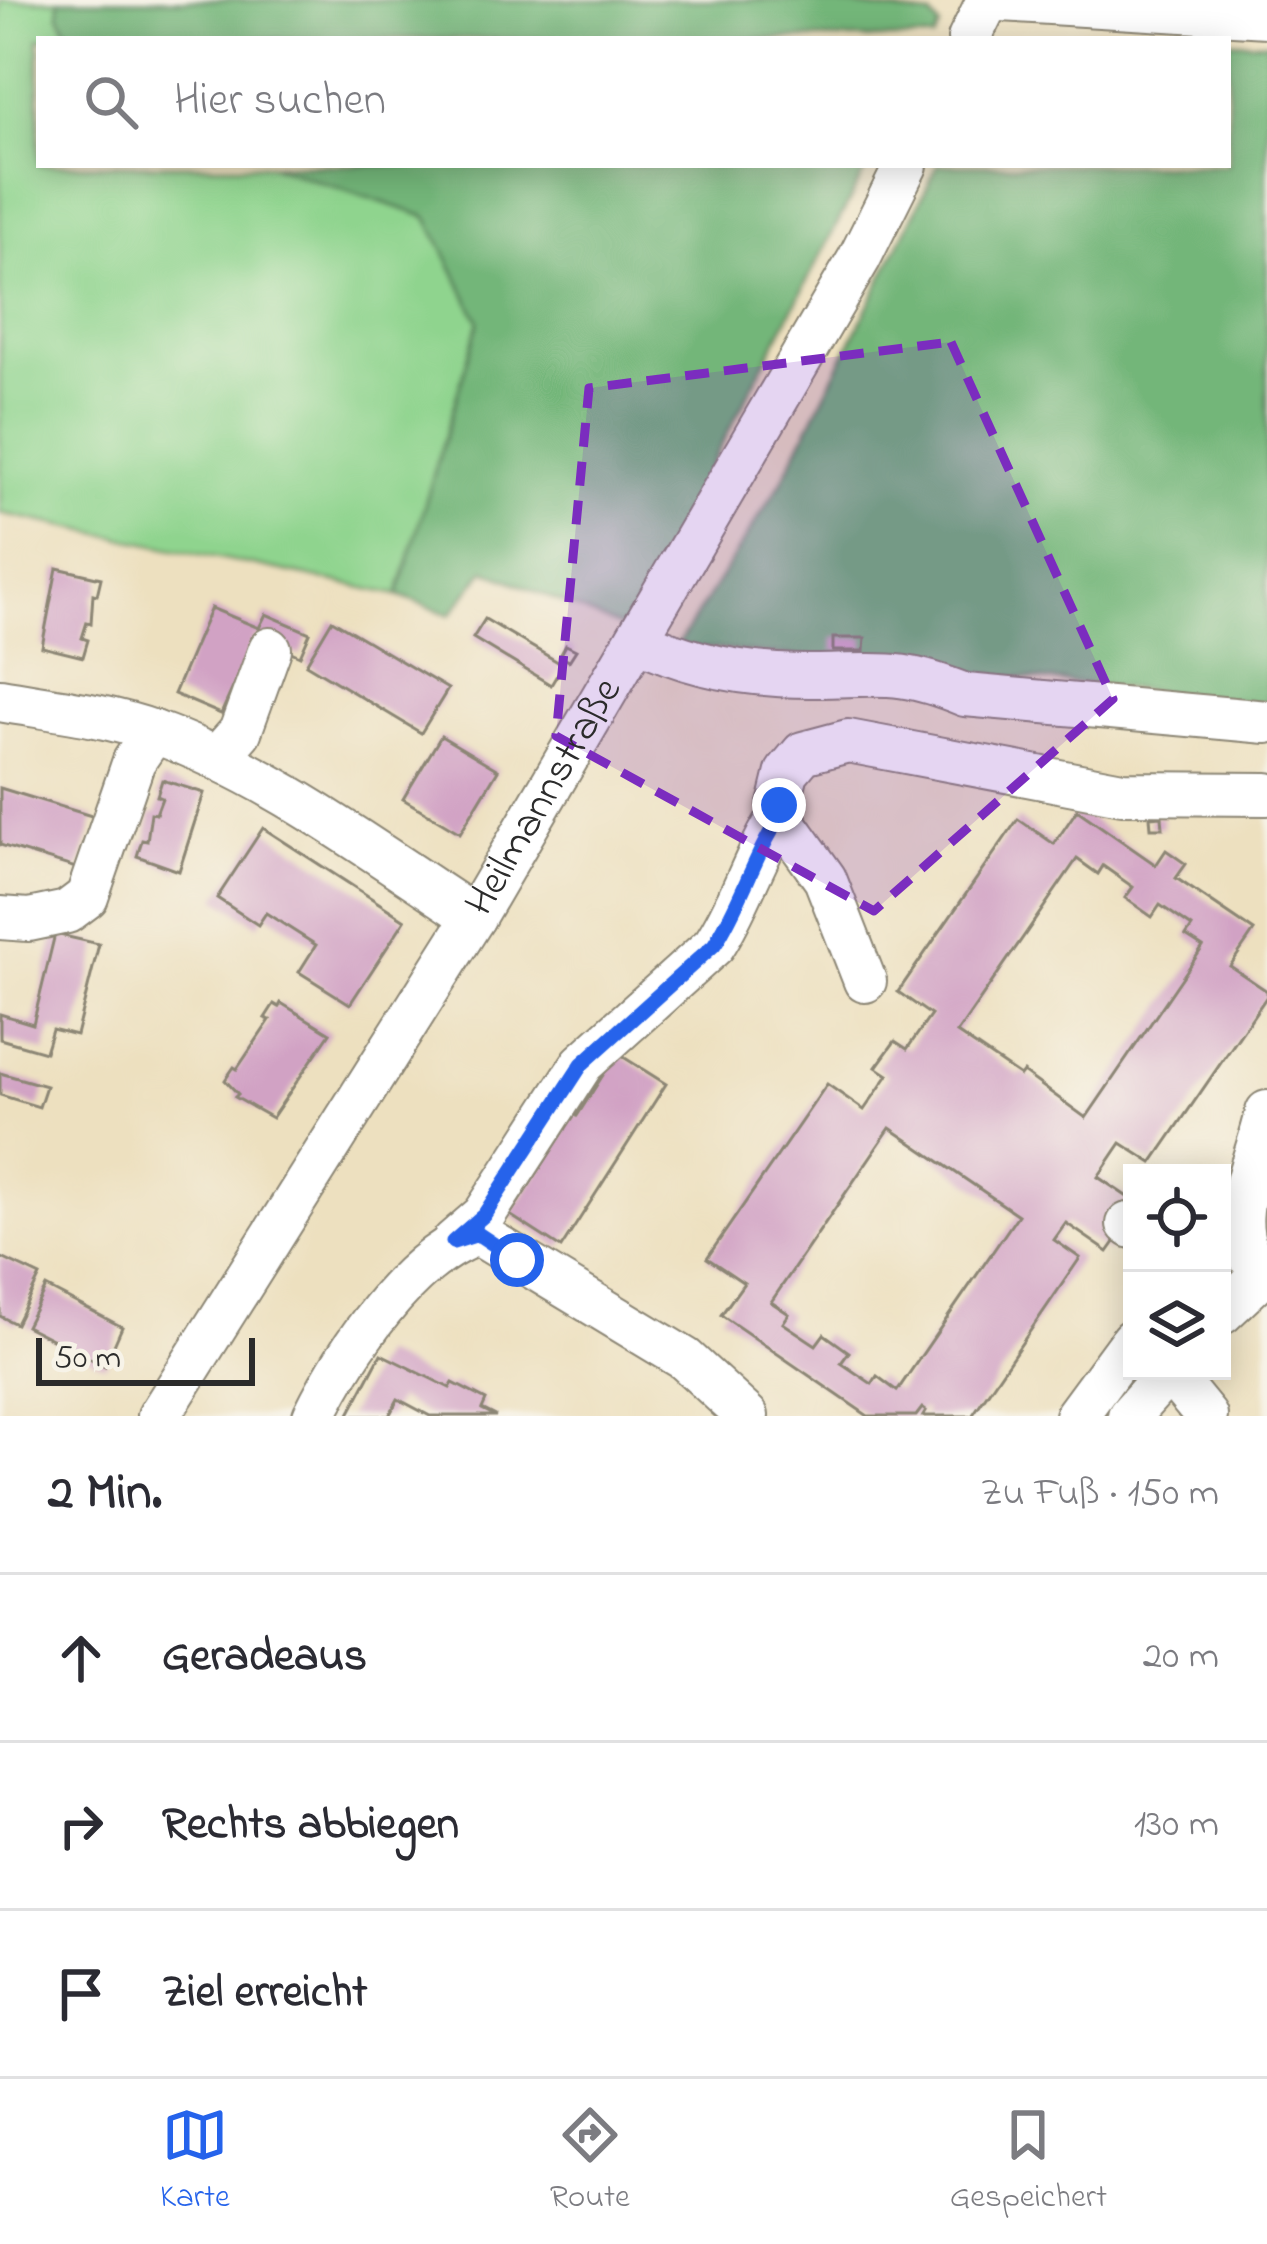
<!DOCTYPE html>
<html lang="de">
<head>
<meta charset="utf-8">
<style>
	body { margin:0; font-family:"Indie Flower",sans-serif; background:#f7f7f7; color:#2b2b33 }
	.controls { position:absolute; right:36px; bottom:36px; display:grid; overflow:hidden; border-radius:0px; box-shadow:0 6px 30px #0003 }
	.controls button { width:108px; height:108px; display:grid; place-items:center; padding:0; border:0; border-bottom:3px solid #e1e1e2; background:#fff; color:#2b2b33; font:60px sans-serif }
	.scale { position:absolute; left:36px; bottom:30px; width:219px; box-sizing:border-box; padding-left:12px; border:6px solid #2b2b2b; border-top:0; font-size:33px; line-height:42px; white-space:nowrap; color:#2b2b2b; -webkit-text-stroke:9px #f7f3e8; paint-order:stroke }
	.stop { position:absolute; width:36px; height:36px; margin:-27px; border:9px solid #2563eb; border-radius:50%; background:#fff }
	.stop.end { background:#2563eb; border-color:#fff; box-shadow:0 3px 12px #0008 }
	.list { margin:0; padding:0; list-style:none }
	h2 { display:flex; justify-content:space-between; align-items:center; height:156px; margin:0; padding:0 48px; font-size:51px }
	h2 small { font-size:39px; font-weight:400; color:#7c7c81 }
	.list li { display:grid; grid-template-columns:78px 1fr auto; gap:36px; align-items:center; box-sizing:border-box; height:168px; padding:0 48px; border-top:3px solid #e1e1e2 }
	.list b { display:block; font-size:45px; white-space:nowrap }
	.list em { font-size:39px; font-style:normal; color:#7c7c81 }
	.icon { flex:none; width:66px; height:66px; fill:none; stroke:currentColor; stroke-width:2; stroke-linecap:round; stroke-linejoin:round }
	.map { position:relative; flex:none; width:1267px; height:1416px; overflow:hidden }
	.search { position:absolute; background:#fff; box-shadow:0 6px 30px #0003; left:36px; right:36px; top:36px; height:132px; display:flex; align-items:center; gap:30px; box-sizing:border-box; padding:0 42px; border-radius:0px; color:#7c7c81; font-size:45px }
	.sheet { height:660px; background:#fff }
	nav { display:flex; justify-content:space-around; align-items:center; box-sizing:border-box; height:168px; border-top:3px solid #e1e1e2; background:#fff; font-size:33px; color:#7c7c81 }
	nav a { display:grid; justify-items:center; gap:6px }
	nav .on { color:#2563eb }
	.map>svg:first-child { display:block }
	.green { fill:#8fd48e; stroke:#5d805c; stroke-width:3 }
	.forest { fill:#73b679; stroke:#4f7052; stroke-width:3 }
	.building { fill:#d1a2c4; fill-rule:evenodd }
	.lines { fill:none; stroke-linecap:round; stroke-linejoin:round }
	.minor-casing { stroke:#8c8675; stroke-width:46 }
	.minor { stroke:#fff; stroke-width:42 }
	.route { stroke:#2563eb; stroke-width:15 }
	.marked { fill:#7b2cbf; fill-opacity:0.2; stroke:#7b2cbf; stroke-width:9; stroke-dasharray:24 15; stroke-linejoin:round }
	.labels { text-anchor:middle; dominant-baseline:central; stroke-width:9; stroke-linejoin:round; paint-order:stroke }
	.street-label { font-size:42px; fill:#2b2b2b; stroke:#f7f3e8 }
</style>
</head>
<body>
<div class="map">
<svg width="1267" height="1416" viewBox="0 0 1267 1416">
	<rect width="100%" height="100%" fill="#f7f3e8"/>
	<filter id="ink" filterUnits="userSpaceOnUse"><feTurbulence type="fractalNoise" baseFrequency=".00833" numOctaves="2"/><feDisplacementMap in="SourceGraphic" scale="24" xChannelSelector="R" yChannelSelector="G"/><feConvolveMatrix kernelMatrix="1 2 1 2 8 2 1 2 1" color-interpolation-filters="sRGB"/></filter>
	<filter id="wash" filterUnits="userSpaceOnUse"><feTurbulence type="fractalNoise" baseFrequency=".004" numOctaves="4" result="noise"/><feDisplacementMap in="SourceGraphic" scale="48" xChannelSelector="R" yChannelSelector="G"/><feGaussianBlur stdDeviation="2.7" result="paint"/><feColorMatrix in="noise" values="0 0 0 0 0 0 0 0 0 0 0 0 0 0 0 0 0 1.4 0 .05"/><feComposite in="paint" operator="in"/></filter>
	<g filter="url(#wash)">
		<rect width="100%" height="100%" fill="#ede0bf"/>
		<polygon class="green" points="0,0 59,0 59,15 73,39 39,39 39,165 270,165 427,217 479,321 398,595 0,513"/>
		<g class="forest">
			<polygon points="59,0 806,0 931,16 940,27 934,39 73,39 59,15"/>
			<polygon points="1228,41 1267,42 1267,704 1097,685 677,646 782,481 938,165 1228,165"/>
			<polygon points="270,165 868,165 625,629 485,570 450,615 398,595 479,321 427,217"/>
		</g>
		<g id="blocks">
			<g class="building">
				<polygon points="57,568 101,578 97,595 93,594 91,623 87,622 82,638 88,640 83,657 42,647"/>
				<polygon points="211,608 259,628 266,614 310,633 300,656 256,636 221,714 174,694"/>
				<polygon points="485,619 563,665 551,685 473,638"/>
				<polygon points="332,620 448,689 421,733 306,664"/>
				<polygon points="833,638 865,638 864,651 833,651"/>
				<polygon points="566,645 576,650 569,661 560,656"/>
				<polygon points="441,736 498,770 460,833 403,799"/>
				<polygon points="162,780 204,793 179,871 137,856 142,840 147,841 151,813 156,814 162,798 157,796"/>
				<polygon points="0,788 95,817 79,869 0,845"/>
				<path d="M1077,810l79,55 10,-15 20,14 -10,14 78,53 -24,35 37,25v5l-115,167 -31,-20 -23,34 34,23v18l-24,34 -42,-29 -12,17 26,18 -108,158h-49l3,-5 -4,-3 -6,8h-48l-147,-101 23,-32 -37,-25 120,-174 37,26 24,-35 -12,-8 19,-26 12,8 24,-34 -33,-23 120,-173 36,25zM1077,859l21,15 5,-8 30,21 -8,11 27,19 8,-12 32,22 -6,9 17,11 -117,171 -63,-46 -3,4 -63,-43zM890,1128l128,87 -121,176 -20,-15 -5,8 -31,-21 8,-11 -25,-18 -8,11 -33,-22 6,-9 -18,-12z"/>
				<polygon points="1162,816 1163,828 1151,828 1150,817"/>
				<polygon points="263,828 405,920 350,1004 299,972 316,945 266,913 258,925 217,898"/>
				<polygon points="55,934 99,944 76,1035 52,1029 45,1052 0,1039 0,1014 33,1024"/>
				<polygon points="281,1003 330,1033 272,1118 235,1097 238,1094 225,1080 234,1067 237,1069 270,1020 265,1018 274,1004 279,1007"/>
				<polygon points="617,1053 666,1084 561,1248 510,1215 565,1130 550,1120 559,1105 577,1116"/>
				<polygon points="0,1073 46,1086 39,1107 0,1095"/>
				<polygon points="0,1257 40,1276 16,1324 0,1316"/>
				<polygon points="46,1287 122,1327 105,1366 26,1326"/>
				<polygon points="381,1354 450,1388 453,1383 486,1400 482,1409 496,1416 430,1416 398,1399 389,1416 348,1416"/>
			</g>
		</g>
	</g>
	<g filter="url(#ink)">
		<use href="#blocks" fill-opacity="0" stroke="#8c8675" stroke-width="3"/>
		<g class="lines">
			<defs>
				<g id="minor">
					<polyline points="1001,0 1267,16"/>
					<polyline points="969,39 988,0"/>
					<path d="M637,639c55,28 119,38 182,37 64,-1 83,-7 146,19l302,27"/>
					<path d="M0,700c51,9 105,14 154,32 116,41 218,119 320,185"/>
					<polyline points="217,758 240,732 270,649"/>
					<polyline points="0,918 29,920 67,912 87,897 134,761 154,732"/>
					<polyline points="865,981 825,879 787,826 779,805 787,772 803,753 848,741 1122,793 1267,794"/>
					<polyline points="1128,1224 1132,1227"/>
					<path d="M453,1242l31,-27 98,-151 132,-119c27,-41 40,-90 68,-132"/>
					<path d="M1263,1273c-46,-42 -6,-110 4,-161"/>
					<polyline points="1222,1313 1267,1271"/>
					<polyline points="1169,1371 1206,1416"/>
					<path id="s1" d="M159,1416l315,-499 385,-658 47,-94"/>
					<path d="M314,1416c31,-63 95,-160 164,-182l207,125 62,57"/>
					<polyline points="1076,1416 1132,1340"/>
					<polyline points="1129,1416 1169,1371"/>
				</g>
			</defs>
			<use href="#minor" class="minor-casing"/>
			<use href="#minor" class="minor"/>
		</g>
	</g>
	<g class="lines" filter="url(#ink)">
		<path class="route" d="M517,1260l-39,-26 -25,8 31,-27 98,-151 132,-119c27,-41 40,-90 68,-131l-3,-9"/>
	</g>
	<path class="marked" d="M951,342l162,357 -239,212 -318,-175 33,-348z"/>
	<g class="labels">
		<g class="street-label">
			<text stroke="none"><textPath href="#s1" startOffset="729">Heilmannstraße</textPath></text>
		</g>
	</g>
</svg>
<div class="controls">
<button><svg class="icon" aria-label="locate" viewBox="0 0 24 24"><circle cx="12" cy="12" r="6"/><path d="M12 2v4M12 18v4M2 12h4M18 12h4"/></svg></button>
<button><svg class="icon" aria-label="layers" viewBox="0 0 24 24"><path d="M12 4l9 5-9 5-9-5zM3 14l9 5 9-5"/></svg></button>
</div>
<div class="scale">50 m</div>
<div class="stop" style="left:517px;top:1260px"></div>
<div class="stop end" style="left:779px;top:805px"></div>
<div class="search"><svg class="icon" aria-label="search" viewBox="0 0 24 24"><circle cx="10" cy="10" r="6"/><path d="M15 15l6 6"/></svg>Hier suchen</div>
</div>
<section class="sheet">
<h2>2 Min.<small>Zu Fuß · 150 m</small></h2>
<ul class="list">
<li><svg class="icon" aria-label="ahead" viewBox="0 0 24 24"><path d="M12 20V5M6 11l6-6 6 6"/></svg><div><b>Geradeaus</b></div><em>20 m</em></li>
<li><svg class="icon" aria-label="right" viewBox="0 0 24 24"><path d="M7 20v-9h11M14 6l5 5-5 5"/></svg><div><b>Rechts abbiegen</b></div><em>130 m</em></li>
<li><svg class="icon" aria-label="arrive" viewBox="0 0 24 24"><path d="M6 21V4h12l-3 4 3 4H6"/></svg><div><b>Ziel erreicht</b></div></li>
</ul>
</section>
<nav>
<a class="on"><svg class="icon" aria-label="map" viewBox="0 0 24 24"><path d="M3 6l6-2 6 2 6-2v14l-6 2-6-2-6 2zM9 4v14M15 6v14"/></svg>Karte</a>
<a><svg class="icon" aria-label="directions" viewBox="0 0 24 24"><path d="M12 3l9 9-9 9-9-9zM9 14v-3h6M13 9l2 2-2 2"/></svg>Route</a>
<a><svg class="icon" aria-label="saved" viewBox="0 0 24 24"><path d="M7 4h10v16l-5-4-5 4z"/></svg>Gespeichert</a>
</nav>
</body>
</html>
